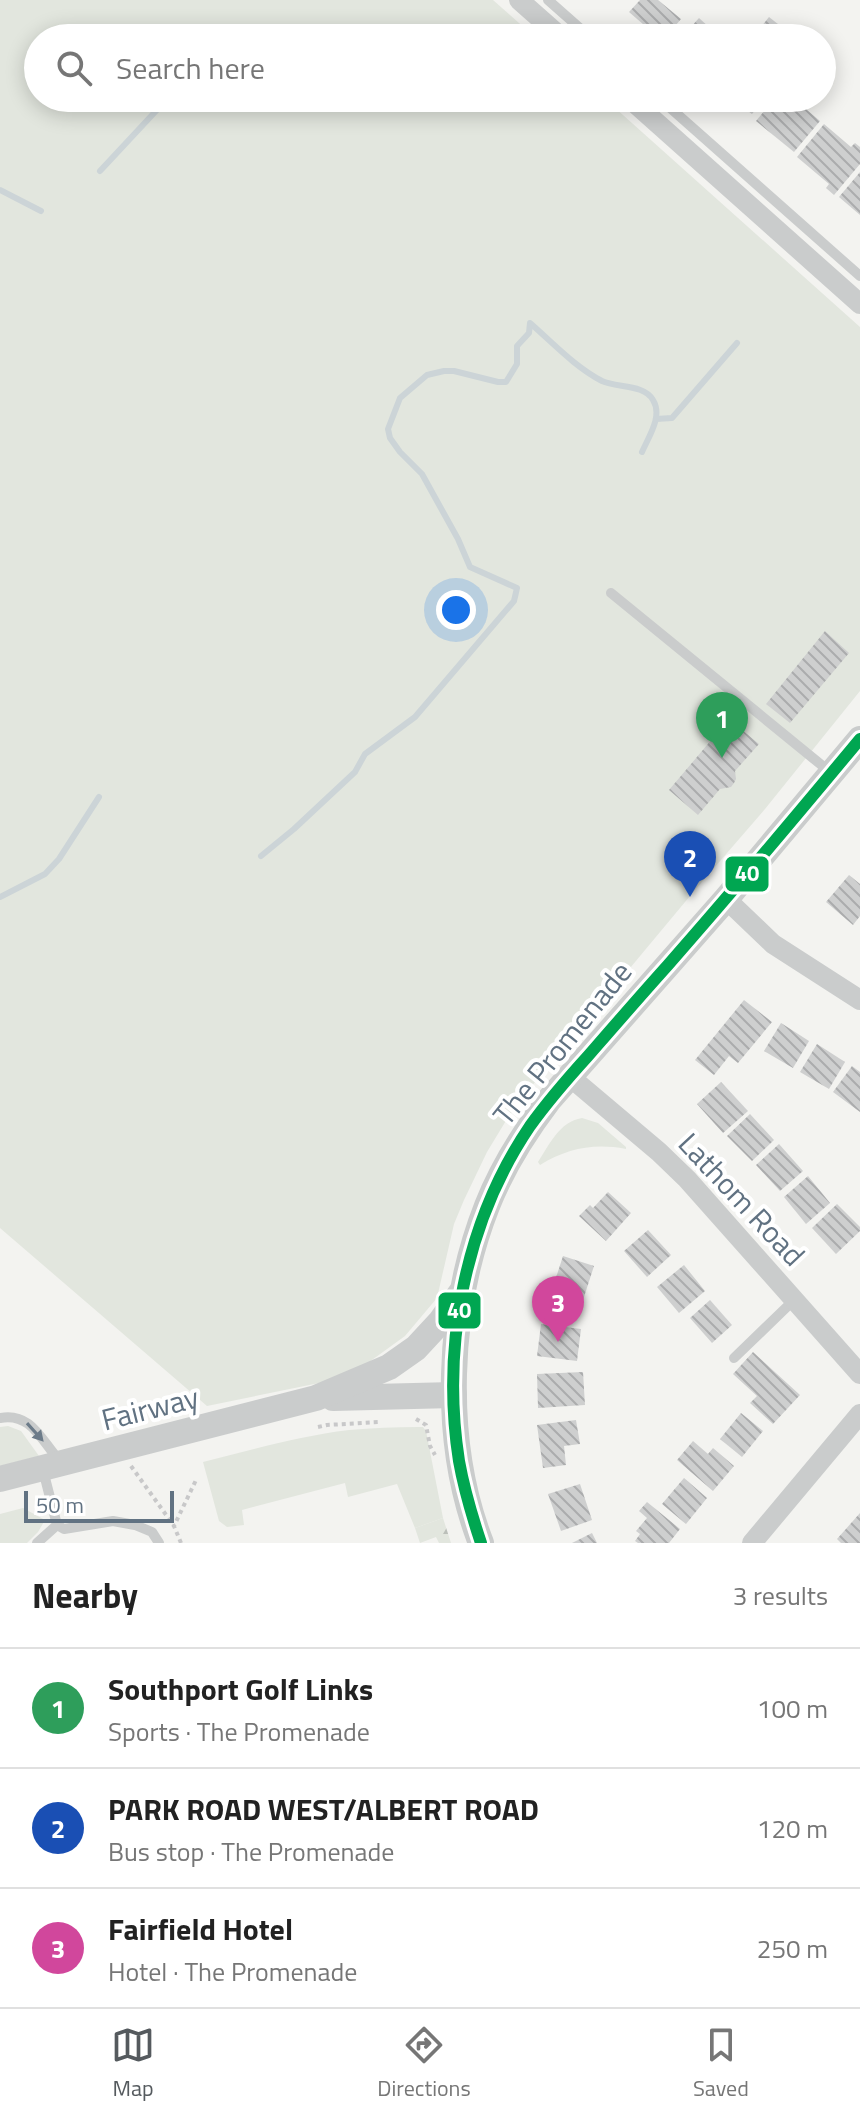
<!DOCTYPE html>
<html lang="en">
<head>
<meta charset="utf-8">
<style>
	body { margin:0; font-family:"Titillium Web",sans-serif; background:#f6f6f6; color:#222 }
	.scale { position:absolute; left:24px; bottom:20px; width:150px; box-sizing:border-box; padding-left:8px; border:4px solid #617282; border-top:0; font-size:22px; line-height:28px; white-space:nowrap; color:#617282; -webkit-text-stroke:6px #fff; paint-order:stroke }
	.you { position:absolute; left:456px; top:610px; width:28px; height:28px; margin:-20px; border:6px solid #fff; border-radius:50%; background:#1a73e8; box-shadow:0 0 0 12px #1a73e833 }
	.badge { display:grid; place-items:center; width:52px; height:52px; border-radius:50%; background:#555a5e; color:#fff; font-size:26px; font-weight:700 }
	.pin { position:absolute; translate:-50% -66px; filter:drop-shadow(0 2px 4px #0008) }
	.pin::after { content:''; position:absolute; top:42px; width:28px; height:24px; background:inherit; clip-path:polygon(0 0,100% 0,50% 100%) }
	.list { margin:0; padding:0; list-style:none }
	h2 { display:flex; justify-content:space-between; align-items:center; height:104px; margin:0; padding:0 32px; font-size:34px }
	h2 small { font-size:26px; font-weight:400; color:#767676 }
	.list li { display:grid; grid-template-columns:52px 1fr auto; gap:24px; align-items:center; box-sizing:border-box; height:120px; padding:0 32px; border-top:2px solid #e0e0e0 }
	.list b { display:block; font-size:30px; white-space:nowrap }
	.list p { margin:0; font-size:26px; white-space:nowrap; color:#767676 }
	.list em { font-size:26px; font-style:normal; color:#767676 }
	.icon { flex:none; width:44px; height:44px; fill:none; stroke:currentColor; stroke-width:2; stroke-linecap:round; stroke-linejoin:round }
	.map { position:relative; flex:none; width:860px; height:1543px; overflow:hidden }
	.search { position:absolute; background:#fff; box-shadow:0 4px 20px #0003; left:24px; right:24px; top:24px; height:88px; display:flex; align-items:center; gap:20px; box-sizing:border-box; padding:0 28px; border-radius:44px; color:#767676; font-size:30px }
	.sheet { height:464px; background:#fff }
	nav { display:flex; justify-content:space-around; align-items:center; box-sizing:border-box; height:112px; border-top:2px solid #e0e0e0; background:#fff; font-size:22px; color:#767676 }
	nav a { display:grid; justify-items:center; gap:4px }
	nav .on { color:#555a5e }
	.map>svg:first-child { display:block }
	.green { fill:#e2e6de }
	.forest { fill:url(#forest-firs) }
	.lines { fill:none; stroke-linecap:round; stroke-linejoin:round }
	.stream { stroke:#ccd4d7; stroke-width:6 }
	.building { fill:url(#building-back-hatch) }
	.path { stroke:#c8c8c9; stroke-width:4; stroke-dasharray:4 4; stroke-linecap:butt }
	.service { stroke:#cacccc; stroke-width:10 }
	.minor { stroke:#cacccc; stroke-width:20 }
	.tertiary { stroke:#cacccc; stroke-width:26 }
	.bus-1-casing { stroke:#fff; stroke-width:18 }
	.bus-1 { stroke:#00a651; stroke-width:12 }
	.oneway { fill:#6c7b89 }
	.labels { text-anchor:middle; dominant-baseline:central; stroke-width:8; stroke-linejoin:round; paint-order:stroke }
	.street-label { font-size:30px; fill:#617282; stroke:#fff }
	.line-badge { stroke:#fff; stroke-width:3 }
	.badge-label { font-size:22px; text-anchor:middle; font-weight:bold; fill:#fff }
</style>
</head>
<body>
<div class="map">
<svg width="860" height="1543" viewBox="0 0 860 1543">
	<defs>
		<pattern id="forest-firs" width="22" height="20" patternUnits="userSpaceOnUse" patternTransform="scale(2)"><rect width="22" height="20" fill="#e2e6de"/><path d="M5 1l3.5 6h-7zM16 11l3.5 6h-7z" fill="#bbbfb9"/></pattern>
		<pattern id="building-back-hatch" width="6" height="6" patternUnits="userSpaceOnUse" patternTransform="scale(2)"><rect width="6" height="6" fill="#cecfcf"/><path d="M-1 5l2 2M0 0l6 6M5-1l2 2" fill="none" stroke="#abacad"/></pattern>
	</defs>
	<rect width="100%" height="100%" fill="#f3f3f0"/>
	<g class="green">
		<polygon points="0,0 493,0 536,38 38,38 38,98 604,98 860,327 860,691 765,809 695,890 531,1087 507,1119 487,1152 464,1200 454,1224 437,1298 405,1336 365,1365 329,1381 207,1406 0,1228"/>
		<path d="M582,1118l16,5 28,24v2c-32,-6 -58,-1 -86,16l-2,-3c12,-18 21,-40 44,-44z"/>
		<polygon points="8,1426 21,1431 39,1456 0,1466 0,1427"/>
		<path d="M418,1427h5l3,4 17,87 -28,10 -18,-44 -49,13 -3,-14 -103,27 2,15 -17,2 -8,-6 -16,-59c48,-12 96,-26 146,-32 23,-2 46,-3 69,-3z"/>
		<polygon points="23,1508 45,1520 38,1532 27,1543 0,1543 0,1514"/>
	</g>
	<polygon class="forest" points="443,1518 451,1543 439,1543 436,1537 420,1543 415,1528"/>
	<g class="lines">
		<g class="stream">
			<polyline points="100,171 168,98"/>
			<polyline points="0,190 41,211"/>
			<polyline points="656,419 672,418 737,343"/>
			<path d="M261,856l33,-27 61,-57 10,-18 50,-37 99,-116 3,-13 -47,-21 -12,-28 -36,-65 -22,-22 -10,-14 -2,-9 12,-31 27,-23 17,-4h10l44,11h8l11,-18v-18l12,-13 1,-10c23,20 45,44 72,58 15,7 42,3 51,19 10,16 -4,36 -11,52"/>
			<polyline points="0,897 45,874 59,859 99,797"/>
		</g>
	</g>
	<g class="building">
		<polygon points="640,0 658,0 681,19 665,38 659,38 629,12"/>
		<polygon points="769,17 783,28 775,38 752,38"/>
		<polygon points="699,18 721,38 681,38"/>
		<polygon points="724,98 765,98 752,114 733,99 730,103"/>
		<polygon points="775,98 793,98 820,121 794,152 756,121"/>
		<polygon points="824,124 851,147 855,143 860,147 860,164 834,195 826,188 829,184 797,157"/>
		<polygon points="860,172 860,215 839,197"/>
		<polygon points="825,631 849,653 790,723 766,704"/>
		<polygon points="729,719 759,744 735,771 736,779 734,783 731,787 720,789 698,815 669,790"/>
		<polygon points="849,875 860,884 860,916 853,925 826,902"/>
		<polygon points="744,1000 772,1022 738,1063 729,1056 714,1075 695,1060"/>
		<polygon points="781,1023 809,1041 793,1068 764,1051"/>
		<polygon points="817,1044 845,1062 829,1089 800,1072"/>
		<polygon points="852,1066 860,1072 860,1112 833,1092"/>
		<polygon points="721,1082 748,1111 723,1133 697,1104"/>
		<polygon points="750,1114 774,1140 752,1161 727,1136"/>
		<polygon points="779,1144 803,1171 780,1191 756,1165"/>
		<polygon points="808,1176 830,1203 806,1224 784,1197"/>
		<polygon points="608,1192 631,1213 606,1241 579,1216 590,1205 593,1208"/>
		<polygon points="837,1204 860,1227 860,1231 836,1254 812,1228"/>
		<polygon points="648,1230 671,1255 647,1277 624,1251"/>
		<polygon points="563,1256 594,1266 583,1300 552,1290"/>
		<polygon points="684,1265 705,1291 679,1313 657,1287"/>
		<polygon points="710,1300 732,1325 712,1343 690,1318"/>
		<polygon points="541,1324 581,1329 577,1361 537,1356"/>
		<polygon points="753,1352 800,1395 773,1424 750,1403 757,1396 733,1374"/>
		<polygon points="583,1372 585,1405 538,1408 537,1374"/>
		<polygon points="741,1413 763,1431 742,1457 720,1439"/>
		<polygon points="576,1420 580,1444 564,1446 566,1465 543,1468 537,1425"/>
		<polygon points="693,1441 708,1454 713,1448 734,1466 713,1491 677,1460"/>
		<polygon points="684,1478 707,1498 686,1524 662,1504"/>
		<polygon points="580,1484 592,1520 561,1531 548,1494"/>
		<polygon points="647,1502 680,1529 669,1543 638,1543 635,1541 640,1534 636,1531 647,1518 639,1511"/>
		<polygon points="860,1513 860,1543 841,1543 837,1539"/>
		<polygon points="592,1533 597,1543 572,1543"/>
	</g>
	<g class="lines">
		<g class="path">
			<polyline points="416,1419 426,1425 430,1446 435,1455"/>
			<polyline points="318,1427 327,1425 379,1422"/>
			<polyline points="131,1466 174,1526"/>
			<polyline points="181,1543 174,1526 197,1478"/>
		</g>
		<g class="service">
			<polyline points="548,0 591,38"/>
			<polyline points="659,98 860,276"/>
			<polyline points="611,593 830,772"/>
			<polyline points="734,1358 794,1300"/>
			<path d="M0,1418c31,-6 41,22 59,42"/>
			<polyline points="57,1525 64,1529 113,1521 135,1525 152,1532 159,1543"/>
			<polyline points="37,1543 57,1525 43,1470"/>
		</g>
		<g class="minor">
			<polyline points="519,0 562,38"/>
			<polyline points="629,98 860,304"/>
			<polyline points="726,899 773,944 860,1000"/>
			<polyline points="569,1076 659,1152 687,1179 860,1374"/>
			<polyline points="752,1543 860,1414"/>
		</g>
		<g class="tertiary">
			<polyline points="333,1398 454,1395"/>
			<polyline points="0,1479 316,1398 389,1367 416,1348 441,1321 460,1294"/>
			<path d="M481,1543c-40,-103 -34,-235 6,-337 15,-38 37,-73 62,-106l177,-201 134,-160"/>
		</g>
		<defs>
			<path id="bus-1" d="M481,1543c-9,-27 -17,-54 -22,-82 -18,-115 6,-239 71,-335 18,-25 38,-48 58,-70 27,-31 53,-61 80,-91 65,-74 129,-150 192,-226"/>
		</defs>
		<use href="#bus-1" class="bus-1-casing"/>
		<use href="#bus-1" class="bus-1"/>
	</g>
	<defs><path id="oneway-solid" d="M-6-.8H1V-3.2L6.5 0L1 3.2V.8H-6Z" transform="scale(2)"/></defs>
	<use class="oneway" href="#oneway-solid" transform="translate(35 1432) rotate(48)"/>
	<g class="labels">
		<g class="street-label">
			<text transform="translate(562 1043) rotate(-51)">The Promenade</text>
			<text transform="translate(742 1199) rotate(47)">Lathom Road</text>
			<text transform="translate(150 1408) rotate(-14)">Fairway</text>
		</g>
	</g>
	<g class="line-badge">
		<rect x="724" y="855" width="46" height="38" rx="8" fill="#00a651"/>
		<rect x="437" y="1291" width="45" height="39" rx="8" fill="#00a651"/>
	</g>
	<g class="badge-label">
		<text x="747" y="881">40</text>
		<text x="459" y="1318">40</text>
	</g>
</svg>
<div class="scale">50 m</div>
<div class="you"></div>
<div class="pin badge" style="left:722px;top:758px;background:#2e9e5b">1</div>
<div class="pin badge" style="left:690px;top:897px;background:#1a4fb4">2</div>
<div class="pin badge" style="left:558px;top:1342px;background:#d1479c">3</div>
<div class="search"><svg class="icon" aria-label="search" viewBox="0 0 24 24"><circle cx="10" cy="10" r="6"/><path d="M15 15l6 6"/></svg>Search here</div>
</div>
<section class="sheet">
<h2>Nearby<small>3 results</small></h2>
<ul class="list">
<li><span class="badge" style="background:#2e9e5b">1</span><div><b>Southport Golf Links</b><p>Sports · The Promenade</p></div><em>100 m</em></li>
<li><span class="badge" style="background:#1a4fb4">2</span><div><b>PARK ROAD WEST/ALBERT ROAD</b><p>Bus stop · The Promenade</p></div><em>120 m</em></li>
<li><span class="badge" style="background:#d1479c">3</span><div><b>Fairfield Hotel</b><p>Hotel · The Promenade</p></div><em>250 m</em></li>
</ul>
</section>
<nav>
<a class="on"><svg class="icon" aria-label="map" viewBox="0 0 24 24"><path d="M3 6l6-2 6 2 6-2v14l-6 2-6-2-6 2zM9 4v14M15 6v14"/></svg>Map</a>
<a><svg class="icon" aria-label="directions" viewBox="0 0 24 24"><path d="M12 3l9 9-9 9-9-9zM9 14v-3h6M13 9l2 2-2 2"/></svg>Directions</a>
<a><svg class="icon" aria-label="saved" viewBox="0 0 24 24"><path d="M7 4h10v16l-5-4-5 4z"/></svg>Saved</a>
</nav>
</body>
</html>
